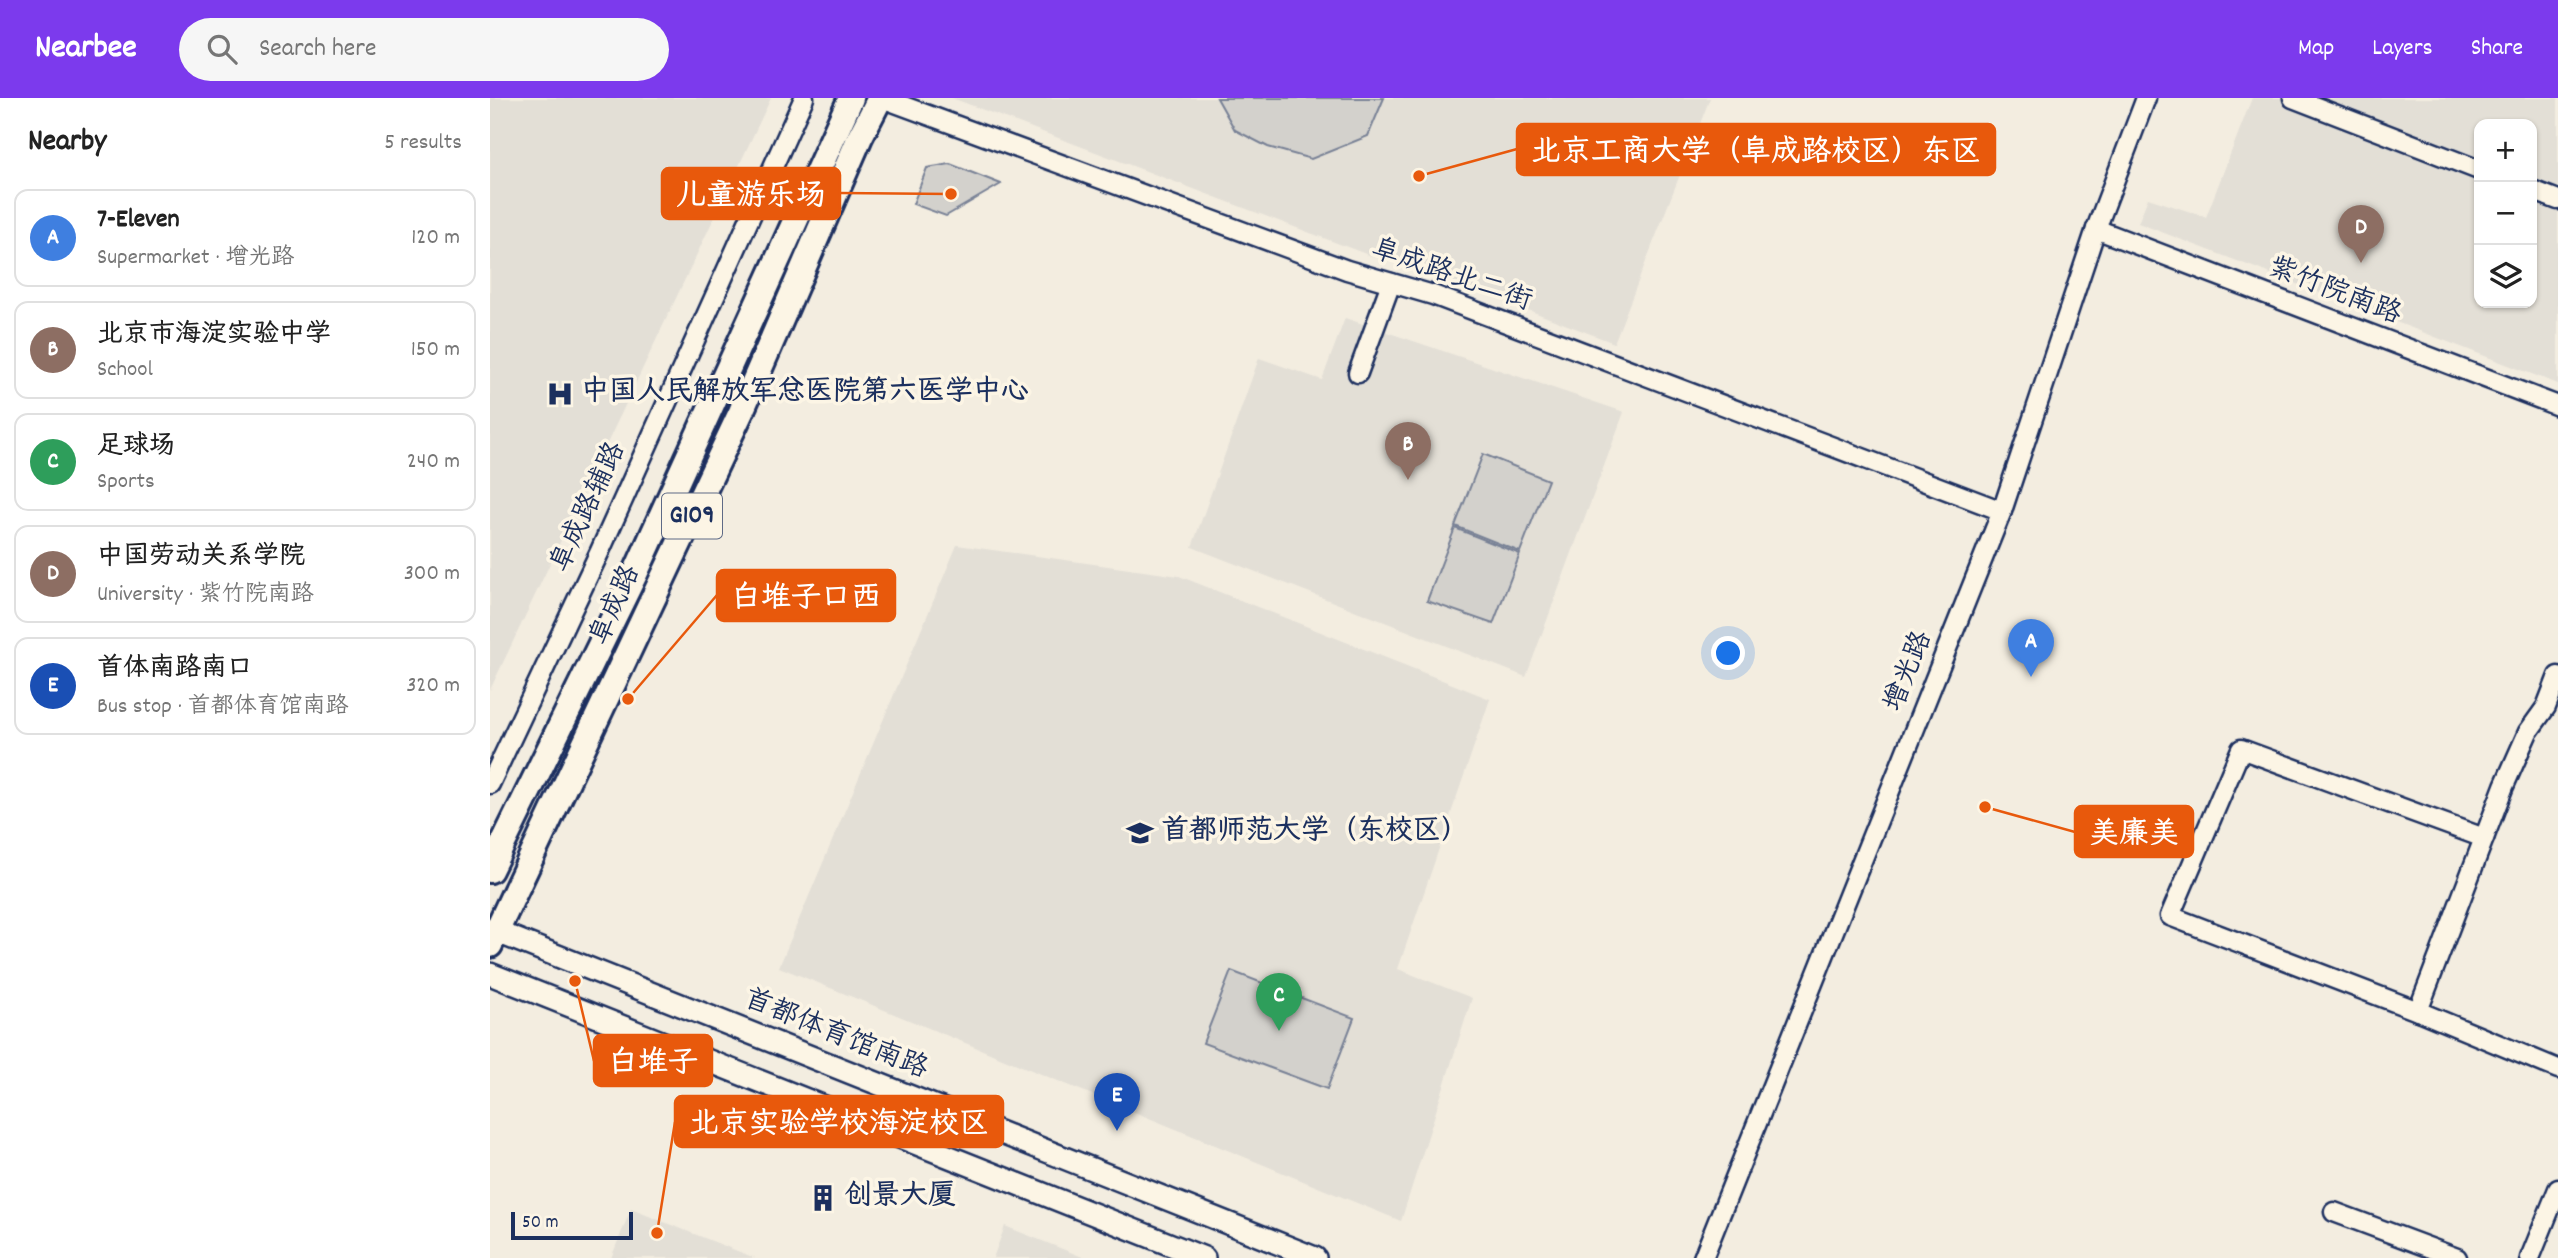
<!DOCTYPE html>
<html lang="en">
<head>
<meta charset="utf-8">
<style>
	body { margin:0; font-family:Dekko,"LXGW WenKai TC",sans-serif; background:#f6f6f6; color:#222 }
	.controls { position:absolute; right:21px; top:21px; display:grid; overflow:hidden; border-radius:14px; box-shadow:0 2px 5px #0004 }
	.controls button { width:63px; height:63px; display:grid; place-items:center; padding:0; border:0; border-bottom:2px solid #e0e0e0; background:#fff; color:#222; font:35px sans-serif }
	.scale { position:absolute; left:21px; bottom:18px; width:122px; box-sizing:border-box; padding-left:7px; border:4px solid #1b2f5e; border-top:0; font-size:19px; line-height:24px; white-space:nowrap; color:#1b2f5e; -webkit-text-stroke:5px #fcf5e5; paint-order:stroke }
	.you { position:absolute; left:1239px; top:556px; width:24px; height:24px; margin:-18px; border:5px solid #fff; border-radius:50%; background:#1a73e8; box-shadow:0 0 0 10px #1a73e833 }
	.badge { display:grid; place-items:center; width:46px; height:46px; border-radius:50%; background:#7c3aed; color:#fff; font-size:23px; font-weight:700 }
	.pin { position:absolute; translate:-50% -58px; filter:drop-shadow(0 2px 4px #0008) }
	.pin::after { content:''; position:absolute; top:37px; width:24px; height:21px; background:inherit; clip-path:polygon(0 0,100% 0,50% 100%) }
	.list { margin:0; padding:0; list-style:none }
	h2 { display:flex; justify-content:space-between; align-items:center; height:91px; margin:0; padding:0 28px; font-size:30px }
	h2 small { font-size:23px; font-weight:400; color:#767676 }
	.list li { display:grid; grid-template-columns:46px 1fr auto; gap:21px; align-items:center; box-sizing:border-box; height:98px; margin:0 14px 14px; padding:0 14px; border:2px solid #e0e0e0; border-radius:14px }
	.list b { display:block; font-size:26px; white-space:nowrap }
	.list p { margin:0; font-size:23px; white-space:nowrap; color:#767676 }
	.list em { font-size:23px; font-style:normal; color:#767676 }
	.icon { flex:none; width:38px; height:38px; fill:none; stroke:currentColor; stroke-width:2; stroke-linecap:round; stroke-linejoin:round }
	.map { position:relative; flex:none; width:2068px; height:1160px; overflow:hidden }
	header { display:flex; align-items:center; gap:42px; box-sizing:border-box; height:98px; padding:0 35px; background:#7c3aed; color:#fff }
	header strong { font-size:33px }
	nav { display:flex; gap:38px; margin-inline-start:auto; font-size:24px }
	.search { width:490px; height:63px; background:#f6f6f6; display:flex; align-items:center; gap:18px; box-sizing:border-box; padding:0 24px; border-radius:38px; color:#767676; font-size:26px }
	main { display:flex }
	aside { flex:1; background:#fff }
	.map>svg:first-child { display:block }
	.built { fill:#e3dfd6; fill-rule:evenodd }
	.green { fill:#d3d1cc; stroke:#778095; stroke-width:2 }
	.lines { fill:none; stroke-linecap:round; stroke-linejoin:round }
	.minor-casing { stroke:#1b2f5e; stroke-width:23 }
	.major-casing { stroke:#1b2f5e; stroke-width:26 }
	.highway-casing { stroke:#1b2f5e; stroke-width:30 }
	.minor { stroke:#fcf5e5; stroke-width:18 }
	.major { stroke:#fcf5e5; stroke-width:21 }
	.highway { stroke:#fcf5e5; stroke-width:24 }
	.labels { text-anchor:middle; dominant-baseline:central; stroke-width:7; stroke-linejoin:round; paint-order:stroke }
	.shield { fill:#fcf5e5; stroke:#5e6a86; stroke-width:2 }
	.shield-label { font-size:26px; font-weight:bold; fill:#1b2f5e }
	.street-label { font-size:28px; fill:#1b2f5e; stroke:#fcf5e5 }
	.poi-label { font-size:28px; font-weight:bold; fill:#1b2f5e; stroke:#fcf5e5; text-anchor:start }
	.leader { fill:none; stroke:#e8590c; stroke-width:2.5 }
	.callout-dot { fill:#e8590c; stroke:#fcf5e5; stroke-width:2.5 }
	.callout { fill:#e8590c; stroke:#e8590c; stroke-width:2.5 }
	.callout-label { font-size:30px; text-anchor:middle; font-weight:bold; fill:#fff }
</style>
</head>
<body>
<header>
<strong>Nearbee</strong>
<div class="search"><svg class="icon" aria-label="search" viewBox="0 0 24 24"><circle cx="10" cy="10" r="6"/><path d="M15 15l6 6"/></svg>Search here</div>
<nav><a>Map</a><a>Layers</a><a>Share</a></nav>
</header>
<main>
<aside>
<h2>Nearby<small>5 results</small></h2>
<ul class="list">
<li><span class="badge" style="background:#3f7fe0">A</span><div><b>7-Eleven</b><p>Supermarket · 增光路</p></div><em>120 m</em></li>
<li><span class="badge" style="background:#8d6e63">B</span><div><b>北京市海淀实验中学</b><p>School</p></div><em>150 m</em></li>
<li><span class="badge" style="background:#2e9e5b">C</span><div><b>足球场</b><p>Sports</p></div><em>240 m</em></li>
<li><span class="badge" style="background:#8d6e63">D</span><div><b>中国劳动关系学院</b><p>University · 紫竹院南路</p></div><em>300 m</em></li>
<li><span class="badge" style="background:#1a4fb4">E</span><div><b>首体南路南口</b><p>Bus stop · 首都体育馆南路</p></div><em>320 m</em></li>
</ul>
</aside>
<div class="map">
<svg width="2068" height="1160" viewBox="0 0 2068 1160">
	<rect width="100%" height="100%" fill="#f3ede0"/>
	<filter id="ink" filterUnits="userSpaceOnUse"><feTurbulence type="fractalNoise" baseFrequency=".0143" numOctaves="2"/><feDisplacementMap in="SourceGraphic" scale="14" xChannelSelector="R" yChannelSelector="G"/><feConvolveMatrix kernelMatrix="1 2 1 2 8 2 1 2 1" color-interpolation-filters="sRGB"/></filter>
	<g filter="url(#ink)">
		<g class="built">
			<polygon points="0,0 281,0 0,592"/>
			<polygon points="462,0 1220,0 1124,245 966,184 876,156"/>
			<path d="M1762,0h306v286l-420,-161 10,-25 58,19zM1989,26h53v179h-53z"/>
			<polygon points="855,220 1134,314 1036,579 702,449 769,260 832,282"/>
			<polygon points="467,447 689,478 1000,601 908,871 982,900 911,1123 289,869"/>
			<polygon points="141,1111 265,1160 121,1160"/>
			<polygon points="515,1128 595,1160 503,1160"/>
		</g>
		<g class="green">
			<polygon points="727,0 894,0 878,38 821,61 778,49 745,32"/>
			<polygon points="460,66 511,86 456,118 423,106 437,70"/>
			<polygon points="993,356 1058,382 1030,454 965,428"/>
			<polygon points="965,430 1030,456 1003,526 937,503"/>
			<polygon points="741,873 864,920 837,991 713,945"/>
		</g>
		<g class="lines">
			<defs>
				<g id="minor">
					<polyline points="392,0 857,172 943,197 1512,413"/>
					<polyline points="1803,0 1989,72"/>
					<polyline points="2042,92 2068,102"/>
					<polyline points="1606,131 2068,308"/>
					<polyline points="868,275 901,185"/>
					<polyline points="0,686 110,453 314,0"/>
					<polyline points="1994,740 1751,651 1680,818 1928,913 2068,971"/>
					<polyline points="1928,913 2014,688 2038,634 2056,609 2068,578"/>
					<polyline points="1844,1114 1967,1160"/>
					<polyline points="1213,1160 1512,413 1606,131 1656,0"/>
					<polyline points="2040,1160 2068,1091"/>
				</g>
				<g id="major">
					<polyline points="0,831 825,1160"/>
					<polyline points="0,876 714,1160"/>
				</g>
				<g id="highway">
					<polyline points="0,772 145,476 361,0"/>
					<polyline points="0,847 251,314 370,39 390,0"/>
				</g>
			</defs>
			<use href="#minor" class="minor-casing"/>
			<use href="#major" class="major-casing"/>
			<use href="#highway" class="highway-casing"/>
			<use href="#minor" class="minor"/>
			<use href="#major" class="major"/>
			<use href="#highway" class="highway"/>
		</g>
	</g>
	<defs>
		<symbol id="hospital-bare" viewBox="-9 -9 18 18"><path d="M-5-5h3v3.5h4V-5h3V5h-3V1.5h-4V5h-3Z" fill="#1b2f5e" stroke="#fcf5e5" stroke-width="2.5" paint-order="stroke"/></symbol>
		<symbol id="university-bare" viewBox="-9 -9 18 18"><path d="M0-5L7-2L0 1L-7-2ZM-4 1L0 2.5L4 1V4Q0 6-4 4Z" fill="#1b2f5e" stroke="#fcf5e5" stroke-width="2.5" paint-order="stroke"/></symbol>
		<symbol id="building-bare" viewBox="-9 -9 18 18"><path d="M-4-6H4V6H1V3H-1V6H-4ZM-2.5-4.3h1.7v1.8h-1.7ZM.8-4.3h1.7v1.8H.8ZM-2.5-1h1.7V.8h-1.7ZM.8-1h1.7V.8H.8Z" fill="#1b2f5e" stroke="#fcf5e5" stroke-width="2.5" paint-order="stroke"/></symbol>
	</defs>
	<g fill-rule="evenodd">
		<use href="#hospital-bare" x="51" y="277" width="38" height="38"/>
		<use href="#university-bare" x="631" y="716" width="38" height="38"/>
		<use href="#building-bare" x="314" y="1081" width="38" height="38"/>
	</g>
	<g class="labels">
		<rect class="shield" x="172" y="395.5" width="60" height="45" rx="5"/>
		<g class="shield-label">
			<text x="202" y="418">G109</text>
		</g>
		<g class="street-label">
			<text transform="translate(961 179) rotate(19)">阜成路北二街</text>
			<text transform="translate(1844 195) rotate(21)">紫竹院南路</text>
			<text transform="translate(100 410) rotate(-65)">阜成路辅路</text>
			<text transform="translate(127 508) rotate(-66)">阜成路</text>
			<text transform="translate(1420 574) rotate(-68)">增光路</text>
			<text transform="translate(345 938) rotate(22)">首都体育馆南路</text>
		</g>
		<g class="poi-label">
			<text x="91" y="296">中国人民解放军总医院第六医学中心</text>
			<text x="671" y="735">首都师范大学（东校区）</text>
			<text x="354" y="1100">创景大厦</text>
		</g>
	</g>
	<path class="leader" d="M929 78L1027 51M461 96L350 95M138 601L227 497M1495 709L1585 734M85 883L104 963M167 1135L185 1024"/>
	<g class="callout-dot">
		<circle cx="929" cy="78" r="7"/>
		<circle cx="461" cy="96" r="7"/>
		<circle cx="138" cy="601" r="7"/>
		<circle cx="1495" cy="709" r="7"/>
		<circle cx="85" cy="883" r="7"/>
		<circle cx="167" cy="1135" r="7"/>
	</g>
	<g class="callout">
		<rect x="1027" y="26" width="478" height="51" rx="7"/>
		<rect x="172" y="70" width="178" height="51" rx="7"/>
		<rect x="227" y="472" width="178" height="51" rx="7"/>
		<rect x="1585" y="708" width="118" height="51" rx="7"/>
		<rect x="104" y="937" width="118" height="51" rx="7"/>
		<rect x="185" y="998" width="328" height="51" rx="7"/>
	</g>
	<g class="callout-label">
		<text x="1266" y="62">北京工商大学（阜成路校区）东区</text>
		<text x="261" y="106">儿童游乐场</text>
		<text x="316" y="508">白堆子口西</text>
		<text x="1644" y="744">美廉美</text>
		<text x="163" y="973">白堆子</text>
		<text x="349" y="1034">北京实验学校海淀校区</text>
	</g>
</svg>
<div class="controls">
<button>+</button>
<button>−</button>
<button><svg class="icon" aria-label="layers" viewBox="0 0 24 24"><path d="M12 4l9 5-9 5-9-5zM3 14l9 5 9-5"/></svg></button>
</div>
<div class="scale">50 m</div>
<div class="you"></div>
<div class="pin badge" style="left:1541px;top:579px;background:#3f7fe0">A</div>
<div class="pin badge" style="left:918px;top:382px;background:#8d6e63">B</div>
<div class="pin badge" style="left:789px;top:933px;background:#2e9e5b">C</div>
<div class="pin badge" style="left:1871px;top:165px;background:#8d6e63">D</div>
<div class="pin badge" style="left:627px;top:1033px;background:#1a4fb4">E</div>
</div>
</main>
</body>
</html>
